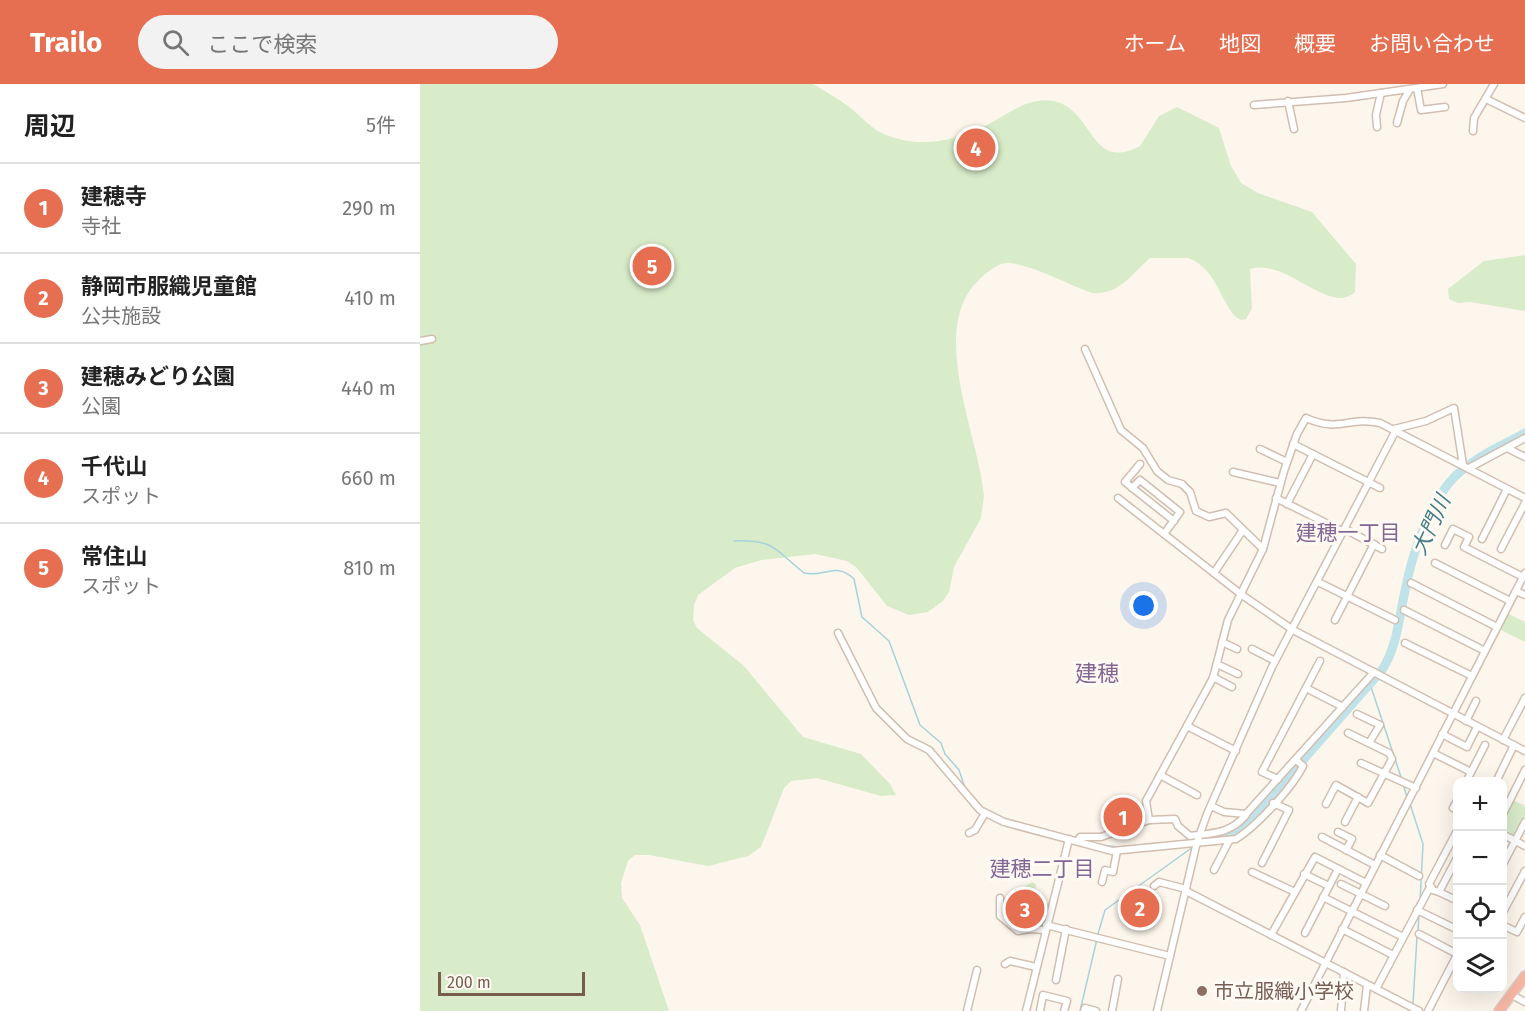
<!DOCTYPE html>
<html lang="ja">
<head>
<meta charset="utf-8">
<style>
	body { margin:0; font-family:"Fira Sans","Noto Sans JP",sans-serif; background:#f2f2f2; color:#222 }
	.controls { position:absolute; right:18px; bottom:18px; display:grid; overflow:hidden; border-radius:12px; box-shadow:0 6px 24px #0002 }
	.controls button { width:54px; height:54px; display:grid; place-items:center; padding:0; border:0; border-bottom:2px solid #e0e0e0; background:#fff; color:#222; font:30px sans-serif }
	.scale { position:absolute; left:18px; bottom:15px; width:147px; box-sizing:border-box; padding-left:6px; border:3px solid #7a5c4d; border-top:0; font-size:16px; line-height:21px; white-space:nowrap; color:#7a5c4d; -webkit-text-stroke:4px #fffaf3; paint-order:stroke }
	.you { position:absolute; left:724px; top:522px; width:21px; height:21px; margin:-15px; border:4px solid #fff; border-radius:50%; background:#1a73e8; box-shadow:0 0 0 9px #1a73e833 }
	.badge { display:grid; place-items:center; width:39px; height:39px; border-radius:50%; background:#e76f51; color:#fff; font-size:20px; font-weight:700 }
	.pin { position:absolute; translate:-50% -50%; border:3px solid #fff; box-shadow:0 2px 6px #0006 }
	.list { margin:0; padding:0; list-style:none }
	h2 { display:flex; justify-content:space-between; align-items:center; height:78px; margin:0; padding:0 24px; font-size:26px }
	h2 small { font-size:20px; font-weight:400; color:#767676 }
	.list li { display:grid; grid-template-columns:39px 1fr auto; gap:18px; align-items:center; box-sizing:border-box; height:90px; padding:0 24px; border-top:2px solid #e0e0e0 }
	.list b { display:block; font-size:22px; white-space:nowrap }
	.list p { margin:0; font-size:20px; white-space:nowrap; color:#767676 }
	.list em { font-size:20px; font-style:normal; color:#767676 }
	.icon { flex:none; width:33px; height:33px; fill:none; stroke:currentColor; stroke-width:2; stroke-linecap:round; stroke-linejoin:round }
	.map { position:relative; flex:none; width:1105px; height:927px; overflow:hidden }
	header { display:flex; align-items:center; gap:36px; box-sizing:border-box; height:84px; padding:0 30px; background:#e76f51; color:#fff }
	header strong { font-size:28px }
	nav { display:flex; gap:33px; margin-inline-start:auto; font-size:21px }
	.search { width:420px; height:54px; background:#f2f2f2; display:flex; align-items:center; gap:15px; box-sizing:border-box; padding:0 21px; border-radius:33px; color:#767676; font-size:22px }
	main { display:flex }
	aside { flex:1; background:#fff }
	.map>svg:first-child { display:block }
	.green { fill:#d8ecc9 }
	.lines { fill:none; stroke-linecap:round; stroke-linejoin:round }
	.stream { stroke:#a5d3da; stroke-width:1.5 }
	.river { stroke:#bfe3e8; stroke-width:9 }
	.minor-casing { stroke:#d1beb0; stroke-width:9 }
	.highway-casing { stroke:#dad1cd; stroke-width:12 }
	.minor { stroke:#fff; stroke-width:6 }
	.highway { stroke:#f7b7a3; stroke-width:9 }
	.education-dot { fill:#8d6e63; stroke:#fffaf3; stroke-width:2 }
	.labels { text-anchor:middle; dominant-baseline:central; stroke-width:6; stroke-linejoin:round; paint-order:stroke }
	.education-label { font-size:20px; fill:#785e54; stroke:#fffaf3; text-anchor:start }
	.water-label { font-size:21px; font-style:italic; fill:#437c86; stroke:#fffaf3 }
	.neighbourhood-label { font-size:21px; fill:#846695; stroke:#fffaf3 }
	.quarter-label { font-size:22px; fill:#846695; stroke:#fffaf3 }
</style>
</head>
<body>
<header>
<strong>Trailo</strong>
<div class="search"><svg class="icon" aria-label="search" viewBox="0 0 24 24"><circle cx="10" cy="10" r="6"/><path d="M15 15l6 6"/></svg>ここで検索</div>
<nav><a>ホーム</a><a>地図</a><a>概要</a><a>お問い合わせ</a></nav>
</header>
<main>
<aside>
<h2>周辺<small>5件</small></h2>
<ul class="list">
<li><span class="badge">1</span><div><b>建穂寺</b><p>寺社</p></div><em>290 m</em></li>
<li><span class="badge">2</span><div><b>静岡市服織児童館</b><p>公共施設</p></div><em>410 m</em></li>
<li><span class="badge">3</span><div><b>建穂みどり公園</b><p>公園</p></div><em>440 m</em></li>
<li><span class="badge">4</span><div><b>千代山</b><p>スポット</p></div><em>660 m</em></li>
<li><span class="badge">5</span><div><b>常住山</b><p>スポット</p></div><em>810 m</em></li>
</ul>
</aside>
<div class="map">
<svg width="1105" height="927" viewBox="0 0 1105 927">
	<rect width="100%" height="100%" fill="#fdf6ec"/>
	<g class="green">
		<path d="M0,0h393c12,7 24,14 35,22 12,9 23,23 36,28 40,17 79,5 114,-15 17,-10 34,-22 55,-18 41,7 36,72 87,45l19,-30 18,-9 42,21 12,38 10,17 17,10 54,19 44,52 -1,28c-26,24 -67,-34 -105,-23l2,39 -6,11 -5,1c-19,-8 -22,-52 -53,-62h-38c-19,17 -31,37 -58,35 -26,-9 -55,-26 -82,-30 -11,-1 -20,7 -28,14 -57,48 -3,158 2,219l-3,22 -27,49 -5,25 -6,9 -15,11 -19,3 -22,-9 -31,-39 -9,-6 -32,-7 -54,6 -26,8 -37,27 -4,10 -1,15 4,8 47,38 59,71 58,17 29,30 6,11 -15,1 -64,-18 -26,3 -7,7 -23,59 -13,9 -40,10 -59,-11h-14l-7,6 -7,22 1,15 18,27 29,86h-249z"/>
		<polygon points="1105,171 1105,227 1050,218 1038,219 1029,215 1028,205 1064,177"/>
		<polygon points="1087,529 1105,538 1105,558 1079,545"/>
		<polygon points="1093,716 1105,722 1105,731 1094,752 1083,747 1082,737"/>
		<path d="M612,798l4,2 -3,17 17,3 -6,23 -15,-3 -12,5 -16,-14v-17c11,-1 21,-11 31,-16z"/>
	</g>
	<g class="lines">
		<g class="stream">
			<path d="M314,457c41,-2 41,9 70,32 19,5 32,-12 50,6l8,38 27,24 31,84 21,18 4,11 14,16 6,18"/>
			<polyline points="950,600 982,696"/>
			<polyline points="983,700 987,713"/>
			<polyline points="990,720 1003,760 1000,818"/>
			<polyline points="580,733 656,754"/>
			<polyline points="681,761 700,763"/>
			<polyline points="726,761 774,756"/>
			<polyline points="998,848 999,829"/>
			<polyline points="678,850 685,826 773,763"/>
			<polyline points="993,920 997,853"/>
			<polyline points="660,927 677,855"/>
		</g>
		<path class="river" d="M784,755l28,-6 14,-8 136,-155c15,-23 17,-52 23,-79 7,-37 26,-96 56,-120 18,-16 43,-26 64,-38"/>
		<defs>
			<g id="minor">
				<polyline points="997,4 1001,26 1025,23"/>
				<polyline points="1066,15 1105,34"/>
				<polyline points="868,17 874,45"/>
				<polyline points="834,21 926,14 1023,0"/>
				<polyline points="977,39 983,17 990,5"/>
				<polyline points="957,43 956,31 961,9"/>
				<polyline points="1053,47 1054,34 1074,0"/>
				<polyline points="0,257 12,255"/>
				<polyline points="665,265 701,346 723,364 737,387 748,396 762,400 770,408 776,427 789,433 806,429 843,465"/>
				<polyline points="974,345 1006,337 1034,324 1043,381"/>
				<polyline points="873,360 960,404"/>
				<polyline points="1087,364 1105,373"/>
				<polyline points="840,365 867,378"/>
				<polyline points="720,380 705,398 754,437"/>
				<polyline points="1049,384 1105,354"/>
				<polyline points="813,388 860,399"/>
				<polyline points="712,404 720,396 760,428 744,450"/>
				<polyline points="698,414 822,511 873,546 1105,667"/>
				<polyline points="856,414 924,448"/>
				<polyline points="867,420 893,370"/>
				<polyline points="925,445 962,465"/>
				<polyline points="1062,455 1087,405"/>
				<polyline points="1025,461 1033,445 1049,453 1044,463 1103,493"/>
				<polyline points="1081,465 1105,419"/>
				<polyline points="1015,479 1090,517"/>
				<polyline points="794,489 823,446"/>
				<polyline points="898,498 975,536"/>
				<polyline points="991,499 1077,543"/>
				<polyline points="1096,507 1105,511"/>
				<polyline points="984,526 1065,567"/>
				<polyline points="915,536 954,460"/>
				<path d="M418,549l38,75 31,31 22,11 51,60 24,12 108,29 124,-12c21,-13 56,-51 67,-73l-7,-6"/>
				<polyline points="802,558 817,565"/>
				<polyline points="985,559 1052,592"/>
				<polyline points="832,565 855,577"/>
				<polyline points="797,580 818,590"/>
				<polyline points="793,593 812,603"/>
				<polyline points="886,604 923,623"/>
				<polyline points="937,630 960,641 949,659"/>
				<polyline points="1046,637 1056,617"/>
				<polyline points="767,642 816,667"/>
				<polyline points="1022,650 1047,663 1057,643"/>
				<polyline points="1083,656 1105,614"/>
				<polyline points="1013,669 1051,688"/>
				<polyline points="941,679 996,704"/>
				<polyline points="740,691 777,711"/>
				<polyline points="858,695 842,688 900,577"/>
				<polyline points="1046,698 1065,661"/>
				<polyline points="1076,698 1094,661"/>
				<polyline points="1038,715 1033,724 1038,727"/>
				<polyline points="906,720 916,701 948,719 972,675 969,669 928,649"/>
				<polyline points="791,722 804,728 826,730 954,588"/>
				<polyline points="1082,732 1105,686"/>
				<path d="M729,736l26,-1 3,7 12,10c23,-3 40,-2 56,-21"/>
				<polyline points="925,738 938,713"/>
				<polyline points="918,748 932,755 926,766"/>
				<polyline points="549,749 555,746 565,729"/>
				<polyline points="1082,750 1105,762"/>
				<polyline points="902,753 955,781"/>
				<path d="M658,757l2,-4h21l48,-17 -3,-19 67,-123 15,-58 35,-71 21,-78 13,-37 9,-16c34,15 42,-2 74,5l145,75"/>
				<polyline points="960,771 999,792"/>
				<polyline points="1038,772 1019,808 1038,817"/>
				<polyline points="842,779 869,726 853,719"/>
				<polyline points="1082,782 1105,738"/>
				<polyline points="794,786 809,757"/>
				<polyline points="832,788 875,808"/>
				<polyline points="884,790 909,802"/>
				<polyline points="682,798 685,786 693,788 697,767"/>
				<polyline points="921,800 965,822"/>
				<polyline points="734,802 739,798 766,805"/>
				<polyline points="1012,804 1009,800 1038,745"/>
				<polyline points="766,807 999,927"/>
				<polyline points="903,813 983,853"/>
				<polyline points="580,814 580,832 598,847 609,845 625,846"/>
				<polyline points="997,826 1038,846"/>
				<polyline points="1082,830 1105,787"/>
				<polyline points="626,841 750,872"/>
				<polyline points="1082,841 1097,848 1105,833"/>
				<polyline points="922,845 973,871"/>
				<polyline points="885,849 918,785"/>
				<polyline points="999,850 1037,870"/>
				<polyline points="851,851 895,773 946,799"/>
				<polyline points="585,880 590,877 616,883"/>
				<polyline points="636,896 646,845"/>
				<polyline points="956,905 1009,805 1019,808"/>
				<polyline points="1092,911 1105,918"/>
				<polyline points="547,927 557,886"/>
				<polyline points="606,927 649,755"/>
				<polyline points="620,927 623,911 647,917 644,927"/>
				<polyline points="664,927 665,924 676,927"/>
				<polyline points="692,927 698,895"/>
				<polyline points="737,927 777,758 787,730 852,583 976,346"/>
				<polyline points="881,927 1105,489"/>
				<polyline points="921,927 924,888"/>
				<polyline points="944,927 947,901"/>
				<polyline points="1008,927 1038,869"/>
			</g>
			<polyline id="highway" points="1079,927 1105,892"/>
		</defs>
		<use href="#minor" class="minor-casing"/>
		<use href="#highway" class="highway-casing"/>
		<use href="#minor" class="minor"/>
		<use href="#highway" class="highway"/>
	</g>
	<circle class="education-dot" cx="782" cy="907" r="6"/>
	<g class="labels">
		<g class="education-label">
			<text x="794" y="907">市立服織小学校</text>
		</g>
		<g class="water-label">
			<text transform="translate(1011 441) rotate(-65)">大門川</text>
		</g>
		<g class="neighbourhood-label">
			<text x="928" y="449">建穂一丁目</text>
			<text x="622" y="785">建穂二丁目</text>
		</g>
		<g class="quarter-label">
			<text x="677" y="589">建穂</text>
		</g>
	</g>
</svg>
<div class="controls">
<button>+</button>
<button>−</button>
<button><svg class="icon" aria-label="locate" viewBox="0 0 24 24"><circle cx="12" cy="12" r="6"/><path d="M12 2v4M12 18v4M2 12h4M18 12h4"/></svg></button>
<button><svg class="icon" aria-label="layers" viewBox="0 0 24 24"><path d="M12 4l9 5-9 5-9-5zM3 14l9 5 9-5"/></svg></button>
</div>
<div class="scale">200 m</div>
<div class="you"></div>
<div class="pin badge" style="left:703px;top:733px">1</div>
<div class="pin badge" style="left:720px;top:824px">2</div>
<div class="pin badge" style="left:605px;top:825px">3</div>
<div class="pin badge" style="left:556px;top:64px">4</div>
<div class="pin badge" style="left:232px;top:182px">5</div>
</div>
</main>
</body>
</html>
